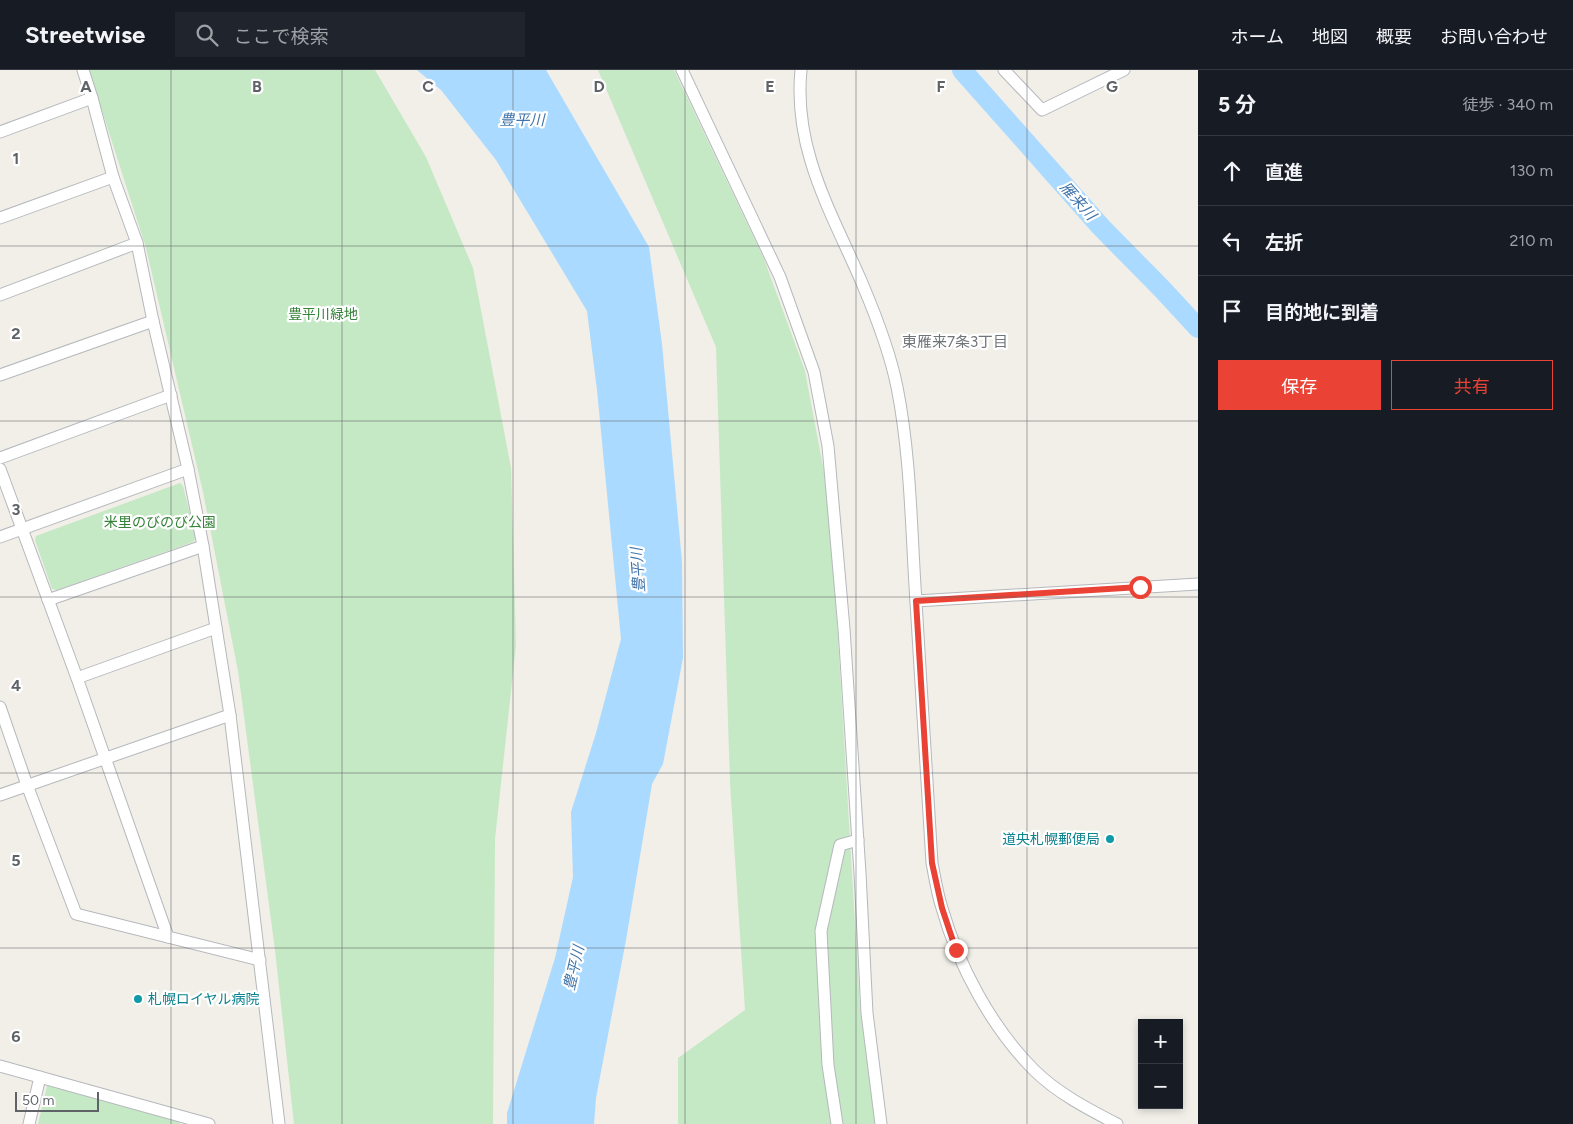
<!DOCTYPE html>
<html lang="ja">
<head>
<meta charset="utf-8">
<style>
	body { margin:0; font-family:Figtree,"Noto Sans JP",sans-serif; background:#20242c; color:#f1f3f6 }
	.controls { position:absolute; right:15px; bottom:15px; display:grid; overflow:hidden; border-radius:0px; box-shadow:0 2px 8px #0003 }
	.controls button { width:45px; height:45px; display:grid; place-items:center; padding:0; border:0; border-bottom:1px solid #363941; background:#171b24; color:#f1f3f6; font:25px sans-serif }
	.scale { position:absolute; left:15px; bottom:12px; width:84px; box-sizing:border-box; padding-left:5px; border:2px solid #5f6368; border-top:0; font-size:14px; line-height:18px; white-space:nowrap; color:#5f6368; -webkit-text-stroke:4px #fff; paint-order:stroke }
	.stop { position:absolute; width:15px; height:15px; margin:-11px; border:4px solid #ea4335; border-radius:50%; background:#fff }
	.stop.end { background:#ea4335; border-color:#fff; box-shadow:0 1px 5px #0008 }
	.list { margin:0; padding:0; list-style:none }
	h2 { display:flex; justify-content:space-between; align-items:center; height:65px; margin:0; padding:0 20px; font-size:21px }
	h2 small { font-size:16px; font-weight:400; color:#9ea1a6 }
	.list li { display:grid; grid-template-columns:32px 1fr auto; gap:15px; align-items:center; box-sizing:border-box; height:70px; padding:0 20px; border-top:1px solid #363941 }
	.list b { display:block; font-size:19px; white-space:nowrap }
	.list em { font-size:16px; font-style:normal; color:#9ea1a6 }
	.actions { display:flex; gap:10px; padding:15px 20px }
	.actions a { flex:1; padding:11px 0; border:1px solid #ea4335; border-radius:0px; text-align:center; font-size:18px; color:#ea4335 }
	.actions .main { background:#ea4335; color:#fff }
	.icon { flex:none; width:28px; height:28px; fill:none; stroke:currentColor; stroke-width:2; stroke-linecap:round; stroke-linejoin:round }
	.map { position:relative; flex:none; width:1198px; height:1054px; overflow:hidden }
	header { display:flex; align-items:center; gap:30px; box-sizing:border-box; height:70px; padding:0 25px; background:#171b24; border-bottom:1px solid #363941 }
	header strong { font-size:24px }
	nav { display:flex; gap:28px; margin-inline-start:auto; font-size:18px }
	.search { width:350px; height:45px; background:#20242c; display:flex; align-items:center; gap:12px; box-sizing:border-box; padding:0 18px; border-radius:0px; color:#9ea1a6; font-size:19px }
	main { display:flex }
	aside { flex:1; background:#171b24 }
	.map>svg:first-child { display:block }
	.green { fill:#c5e8c5 }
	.water { fill:#aadaff }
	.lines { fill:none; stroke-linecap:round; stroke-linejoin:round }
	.river { stroke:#aadaff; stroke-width:20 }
	.minor-casing { stroke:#b5b8bc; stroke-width:13 }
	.minor { stroke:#fff; stroke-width:11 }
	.route { stroke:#ea4335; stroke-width:6 }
	.grid { fill:none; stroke:#5f6368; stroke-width:1; stroke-opacity:0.55 }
	.culture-dot { fill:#0f9aa8; stroke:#fff; stroke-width:2 }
	.labels { text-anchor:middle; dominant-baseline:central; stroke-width:4.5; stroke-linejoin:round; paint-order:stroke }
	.park-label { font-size:14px; fill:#348238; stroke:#fff }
	.culture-label { font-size:14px; fill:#0d838f; stroke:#fff; text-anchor:end }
	.water-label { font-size:15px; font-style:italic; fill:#4174aa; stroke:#fff }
	.neighbourhood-label { font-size:15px; fill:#70757a; stroke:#fff }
	.grid-label { font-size:16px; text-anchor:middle; font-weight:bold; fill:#5f6368; stroke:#fff; stroke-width:4.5; stroke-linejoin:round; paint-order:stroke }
</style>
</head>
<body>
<header>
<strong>Streetwise</strong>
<div class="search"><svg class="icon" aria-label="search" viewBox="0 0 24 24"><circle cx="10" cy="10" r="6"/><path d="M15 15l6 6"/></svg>ここで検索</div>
<nav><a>ホーム</a><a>地図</a><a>概要</a><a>お問い合わせ</a></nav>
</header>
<main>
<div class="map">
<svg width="1198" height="1054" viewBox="0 0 1198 1054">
	<rect width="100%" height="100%" fill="#f1efe8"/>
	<g class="green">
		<polygon points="89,0 375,0 426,87 473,198 511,398 516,575 495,769 493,1054 294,1054 275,880 238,601 203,422 146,178"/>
		<polygon points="598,0 674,0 764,189 805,301 826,413 837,551 860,938 875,1054 678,1054 678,988 745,940 730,713 716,277"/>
		<polygon points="180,413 183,416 196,468 193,472 57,520 52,519 35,470 36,466"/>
		<polygon points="52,1014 178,1049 180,1054 38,1054 47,1016"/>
	</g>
	<polygon class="water" points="417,0 546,0 649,177 662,274 682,492 683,588 663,694 652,714 626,870 596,1028 594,1054 507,1054 507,1043 555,888 573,807 571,742 596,663 621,569 597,320 587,241 496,90 441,20"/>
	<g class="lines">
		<polyline class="river" points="962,0 1101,157 1163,220 1198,258"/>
		<defs>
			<g id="minor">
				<polyline points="83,0 92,28 113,107 137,173 153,251 188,399 203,476 230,645 279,1054"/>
				<polyline points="682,0 780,207 814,302 828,376 844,559 860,803 867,943 881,1054"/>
				<path d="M801,0c-8,80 31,143 61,213 14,33 28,69 35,104 13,65 14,133 18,199 5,93 11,185 17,277 3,15 5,30 10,45 16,57 50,120 92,162 23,23 54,39 83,54"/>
				<polyline points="1004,0 1042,40 1124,0"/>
				<polyline points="0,62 92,28"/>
				<polyline points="0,148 113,107"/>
				<polyline points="0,225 137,173"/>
				<polyline points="0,305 153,251"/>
				<polyline points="0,388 171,325"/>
				<polyline points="0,399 77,608 168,867"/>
				<polyline points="0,467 188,399"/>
				<polyline points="48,530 203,476"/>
				<polyline points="916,531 1198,514"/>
				<polyline points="77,608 216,558"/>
				<polyline points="0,637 27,715 76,844 260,890"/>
				<polyline points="0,725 230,645"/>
				<polyline points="0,996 209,1054"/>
				<polyline points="29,1054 40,1007"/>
				<polyline points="837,1054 828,995 821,861 840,775 858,770"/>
			</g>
		</defs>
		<use href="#minor" class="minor-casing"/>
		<use href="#minor" class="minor"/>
	</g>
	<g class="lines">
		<polyline class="route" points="956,880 942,838 932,793 916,531 1140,517"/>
	</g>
	<path class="grid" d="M171,0v1054M342,0v1054M513,0v1054M685,0v1054M856,0v1054M1027,0v1054M0,176h1198M0,351h1198M0,527h1198M0,703h1198M0,878h1198"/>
	<g class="culture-dot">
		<circle cx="1110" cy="769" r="5"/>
		<circle cx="138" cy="929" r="5"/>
	</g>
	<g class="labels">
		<g class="park-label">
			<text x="323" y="244">豊平川緑地</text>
			<text x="160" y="452">米里のびのび公園</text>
		</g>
		<g class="culture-label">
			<text x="1100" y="769">道央札幌郵便局</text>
			<text x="148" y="929" text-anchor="start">札幌ロイヤル病院</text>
		</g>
		<g class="water-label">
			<text x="522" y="50">豊平川</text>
			<text transform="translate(1078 131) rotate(48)">雁来川</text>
			<text transform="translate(638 500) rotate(-94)">豊平川</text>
			<text transform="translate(574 898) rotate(-77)">豊平川</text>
		</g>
		<g class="neighbourhood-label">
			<text x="955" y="272">東雁来7条3丁目</text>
		</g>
	</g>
	<g class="grid-label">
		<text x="86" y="22">A</text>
		<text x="257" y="22">B</text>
		<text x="428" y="22">C</text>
		<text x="599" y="22">D</text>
		<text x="770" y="22">E</text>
		<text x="941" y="22">F</text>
		<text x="1112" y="22">G</text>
		<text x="16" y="94">1</text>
		<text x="16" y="269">2</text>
		<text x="16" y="445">3</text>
		<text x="16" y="621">4</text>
		<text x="16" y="796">5</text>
		<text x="16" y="972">6</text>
	</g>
</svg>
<div class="controls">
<button>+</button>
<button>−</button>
</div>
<div class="scale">50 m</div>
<div class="stop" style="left:1140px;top:517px"></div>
<div class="stop end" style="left:956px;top:880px"></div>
</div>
<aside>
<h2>5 分<small>徒歩 · 340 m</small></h2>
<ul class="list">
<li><svg class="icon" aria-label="ahead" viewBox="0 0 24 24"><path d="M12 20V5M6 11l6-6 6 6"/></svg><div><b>直進</b></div><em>130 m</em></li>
<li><svg class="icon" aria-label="left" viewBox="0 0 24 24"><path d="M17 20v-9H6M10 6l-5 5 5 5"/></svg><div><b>左折</b></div><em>210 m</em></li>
<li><svg class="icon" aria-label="arrive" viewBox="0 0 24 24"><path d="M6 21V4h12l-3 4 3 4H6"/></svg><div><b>目的地に到着</b></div></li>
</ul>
<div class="actions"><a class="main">保存</a><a>共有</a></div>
</aside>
</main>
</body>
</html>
